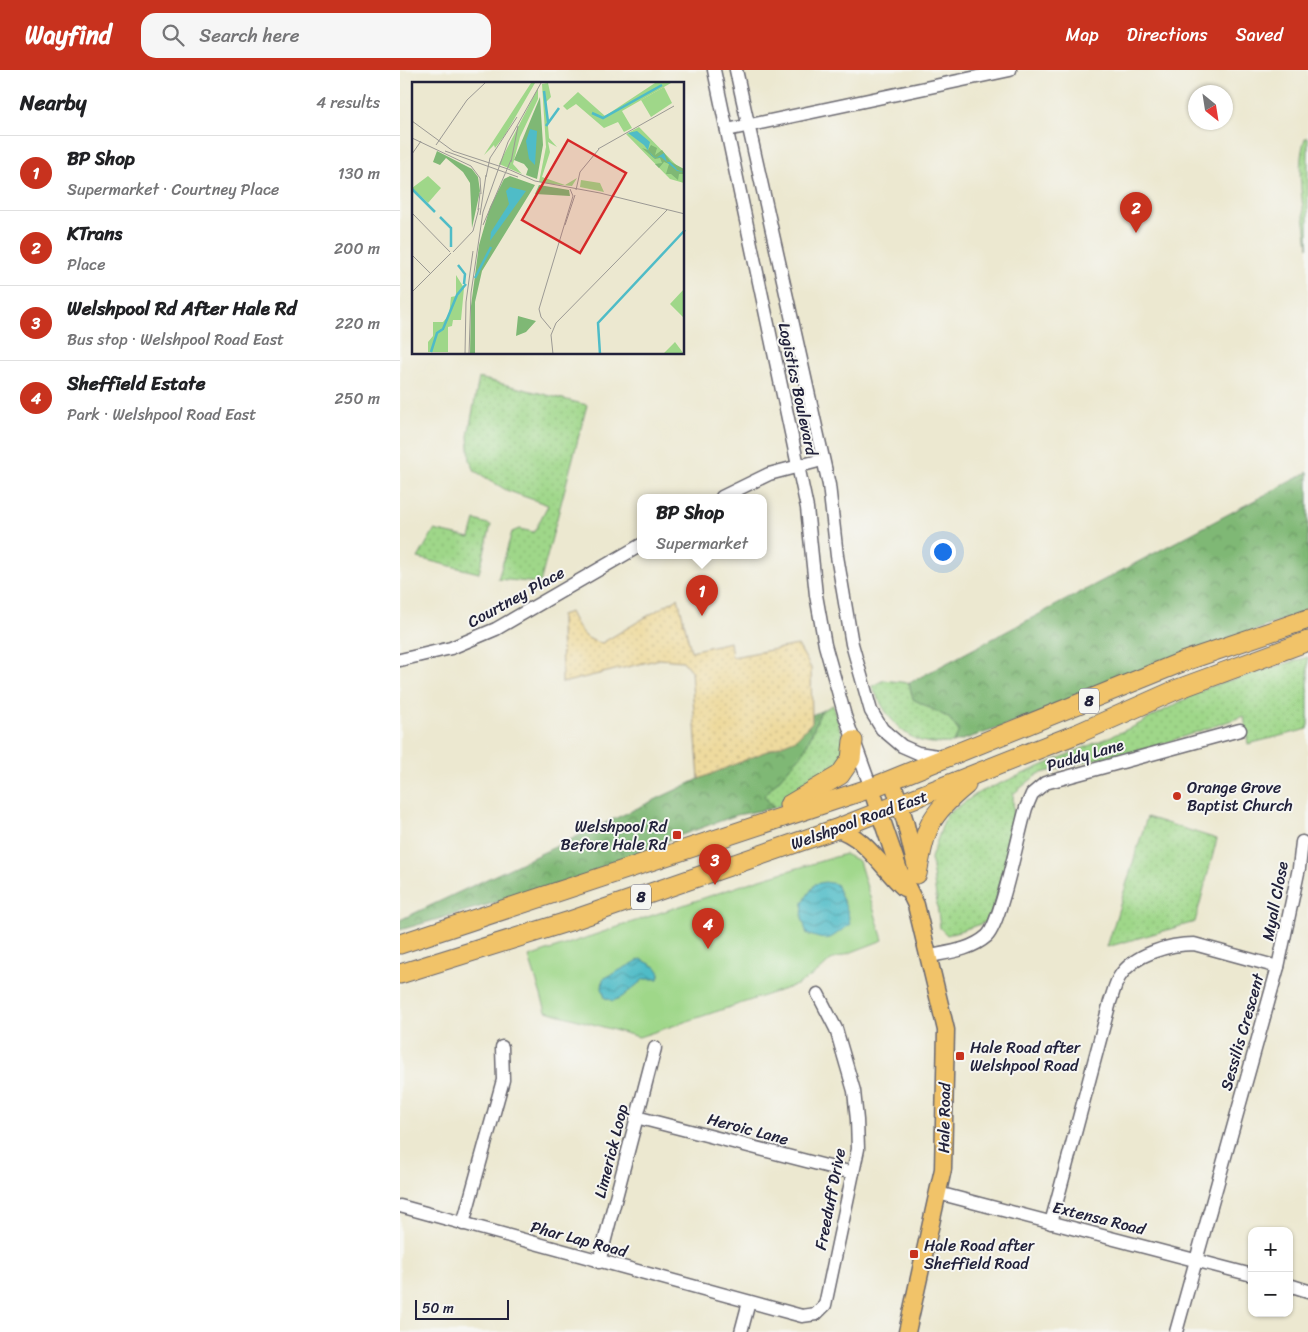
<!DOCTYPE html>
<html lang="en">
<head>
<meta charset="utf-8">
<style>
	body { margin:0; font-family:Sriracha,sans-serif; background:#f6f6f6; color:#202124 }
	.controls { position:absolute; right:15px; bottom:15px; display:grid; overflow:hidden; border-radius:10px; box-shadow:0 1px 4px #0004 }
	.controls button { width:45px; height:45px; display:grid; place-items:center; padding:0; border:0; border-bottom:1px solid #e0e0e0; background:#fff; color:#202124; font:25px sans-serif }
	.compass { position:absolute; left:788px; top:15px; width:45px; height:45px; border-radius:50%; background:#fff; box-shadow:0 1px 4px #0004; rotate:150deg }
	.scale { position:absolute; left:15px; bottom:12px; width:94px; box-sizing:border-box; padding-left:5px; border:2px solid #22223b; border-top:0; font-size:14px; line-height:18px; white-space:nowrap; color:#22223b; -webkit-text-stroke:4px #f6f6f2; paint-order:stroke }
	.you { position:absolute; left:542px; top:481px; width:18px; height:18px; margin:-12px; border:4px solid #fff; border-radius:50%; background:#1a73e8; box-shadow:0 0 0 8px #1a73e833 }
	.badge { display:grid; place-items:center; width:32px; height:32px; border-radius:50%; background:#c8321e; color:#fff; font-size:16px; font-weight:700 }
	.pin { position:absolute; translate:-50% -41px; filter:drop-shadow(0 1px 2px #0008) }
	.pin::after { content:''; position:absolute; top:26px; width:18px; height:15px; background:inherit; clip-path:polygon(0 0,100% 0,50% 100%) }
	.popup { position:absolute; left:237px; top:424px; width:130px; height:65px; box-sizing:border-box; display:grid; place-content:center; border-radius:10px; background:#fff; filter:drop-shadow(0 1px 4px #0005); font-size:16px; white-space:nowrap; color:#757577 }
	.popup b { font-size:19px; color:#202124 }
	.popup::after { content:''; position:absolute; left:50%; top:100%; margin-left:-10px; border:10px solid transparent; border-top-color:#fff }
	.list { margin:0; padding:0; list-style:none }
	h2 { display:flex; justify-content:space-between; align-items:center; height:65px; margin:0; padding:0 20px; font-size:21px }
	h2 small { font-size:16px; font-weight:400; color:#757577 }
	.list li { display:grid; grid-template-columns:32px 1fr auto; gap:15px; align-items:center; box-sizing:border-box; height:75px; padding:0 20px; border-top:1px solid #e0e0e0 }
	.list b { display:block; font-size:19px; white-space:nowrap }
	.list p { margin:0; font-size:16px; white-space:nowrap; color:#757577 }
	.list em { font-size:16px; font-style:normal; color:#757577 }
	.icon { flex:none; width:28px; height:28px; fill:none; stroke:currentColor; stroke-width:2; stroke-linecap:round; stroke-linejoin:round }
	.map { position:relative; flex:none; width:908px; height:1262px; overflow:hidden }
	header { display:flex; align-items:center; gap:30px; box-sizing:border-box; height:70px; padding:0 25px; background:#c8321e; color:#fff }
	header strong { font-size:24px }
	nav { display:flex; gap:28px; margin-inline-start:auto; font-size:18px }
	.search { width:350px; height:45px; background:#f6f6f6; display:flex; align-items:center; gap:12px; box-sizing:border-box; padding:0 18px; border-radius:15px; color:#757577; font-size:19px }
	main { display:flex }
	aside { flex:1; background:#fff }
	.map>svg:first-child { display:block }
	.grass { fill:url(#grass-dots); stroke:#607c62 }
	.forest { fill:url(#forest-crowns); stroke:#506d58 }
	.sand { fill:url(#sand-dots); stroke:#887e6c }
	.green { fill:#9fd789; stroke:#607c62 }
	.water { fill:url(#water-waves); stroke:#386f81 }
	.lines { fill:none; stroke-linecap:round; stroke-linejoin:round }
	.minor-casing { stroke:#69676f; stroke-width:15 }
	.major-casing { stroke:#69676f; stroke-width:19 }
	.highway-casing { stroke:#69676f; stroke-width:21 }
	.minor { stroke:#fff; stroke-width:12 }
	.major { stroke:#f1c369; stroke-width:16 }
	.highway { stroke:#f1c369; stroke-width:19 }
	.poi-dot { fill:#c8321e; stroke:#f6f6f2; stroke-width:2 }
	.labels { text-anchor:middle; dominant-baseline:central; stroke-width:4; stroke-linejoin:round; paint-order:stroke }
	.shield { fill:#f6f6f2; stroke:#626272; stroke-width:1 }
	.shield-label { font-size:15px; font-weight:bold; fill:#22223b }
	.street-label { font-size:16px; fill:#22223b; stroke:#f6f6f2 }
	.poi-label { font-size:16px; fill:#22223b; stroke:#f6f6f2; text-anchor:start }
	.inset-river { fill:none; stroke:#4fbcc7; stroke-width:2.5 }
	.inset-road { fill:none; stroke:#9b9994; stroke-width:1 }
	.view { fill:#d62828; fill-opacity:0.15; stroke:#d62828; stroke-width:2.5 }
	.inset-edge { fill:none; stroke:#22223b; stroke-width:2.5 }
</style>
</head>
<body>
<header>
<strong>Wayfind</strong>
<div class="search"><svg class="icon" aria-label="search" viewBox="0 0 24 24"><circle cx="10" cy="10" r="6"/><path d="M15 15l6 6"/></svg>Search here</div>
<nav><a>Map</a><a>Directions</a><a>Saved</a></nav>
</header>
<main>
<aside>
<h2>Nearby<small>4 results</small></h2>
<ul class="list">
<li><span class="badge">1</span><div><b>BP Shop</b><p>Supermarket · Courtney Place</p></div><em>130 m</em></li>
<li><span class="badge">2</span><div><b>KTrans</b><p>Place</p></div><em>200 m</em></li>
<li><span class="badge">3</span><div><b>Welshpool Rd After Hale Rd</b><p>Bus stop · Welshpool Road East</p></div><em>220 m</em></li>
<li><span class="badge">4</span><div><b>Sheffield Estate</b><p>Park · Welshpool Road East</p></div><em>250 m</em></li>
</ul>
</aside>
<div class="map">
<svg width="908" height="1262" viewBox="0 0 908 1262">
	<defs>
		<pattern id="grass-dots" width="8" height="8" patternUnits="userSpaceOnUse" patternTransform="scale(1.25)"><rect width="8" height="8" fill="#9fd789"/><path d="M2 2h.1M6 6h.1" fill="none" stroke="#89b877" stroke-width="1.8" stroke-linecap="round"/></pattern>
		<pattern id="forest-crowns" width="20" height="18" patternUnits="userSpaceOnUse" patternTransform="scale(1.25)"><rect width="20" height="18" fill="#7fb875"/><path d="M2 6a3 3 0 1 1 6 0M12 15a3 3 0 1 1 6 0" fill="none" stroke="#689561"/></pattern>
		<pattern id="sand-dots" width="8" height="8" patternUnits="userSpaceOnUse" patternTransform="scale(1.25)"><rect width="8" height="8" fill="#eeda9e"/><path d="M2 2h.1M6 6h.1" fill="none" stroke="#ccbb89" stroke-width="1.8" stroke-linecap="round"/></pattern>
		<pattern id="water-waves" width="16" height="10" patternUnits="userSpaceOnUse" patternTransform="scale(1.25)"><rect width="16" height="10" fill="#4fbcc7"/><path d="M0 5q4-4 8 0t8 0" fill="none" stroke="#4198a3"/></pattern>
	</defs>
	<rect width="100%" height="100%" fill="#f6f6f2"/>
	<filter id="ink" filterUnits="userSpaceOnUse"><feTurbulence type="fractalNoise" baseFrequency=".02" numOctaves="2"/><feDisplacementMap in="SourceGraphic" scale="10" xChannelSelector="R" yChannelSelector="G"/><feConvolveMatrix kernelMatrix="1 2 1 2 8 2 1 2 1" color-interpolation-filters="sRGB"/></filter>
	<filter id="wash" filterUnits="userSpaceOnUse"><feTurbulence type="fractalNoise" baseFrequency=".0096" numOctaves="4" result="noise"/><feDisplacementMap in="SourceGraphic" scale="20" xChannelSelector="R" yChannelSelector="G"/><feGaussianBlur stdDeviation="1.12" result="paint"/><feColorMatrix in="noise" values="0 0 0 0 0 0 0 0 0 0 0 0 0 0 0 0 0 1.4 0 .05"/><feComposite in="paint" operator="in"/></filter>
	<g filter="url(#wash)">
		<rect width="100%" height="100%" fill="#ece8d0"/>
		<g class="grass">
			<path d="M905,68h3v110c-3,-35 -14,-76 -3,-110z"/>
			<polygon points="79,308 187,335 140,513 98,509 112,462 119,459 134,462 148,435 106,420 75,401 70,390 68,366"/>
			<polygon points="75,450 91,455 79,503 18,488 34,460 70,468"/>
			<polygon points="908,587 908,659 848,674 844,646 750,678 691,690 638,704 613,724 614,760 594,838 587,852 547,865 540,858 531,788 546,745 578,723 735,656 808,617"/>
			<path d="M484,610l25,3 4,16 36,19 10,14 -6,11c-9,0 -19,1 -28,-1 -26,-5 -43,-34 -53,-56z"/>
			<path d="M433,635c3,13 10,29 11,42 1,30 -48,49 -70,61l-10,-12 40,-44 17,-41z"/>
			<polygon points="747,747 817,769 795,852 707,877"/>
		</g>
		<g class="forest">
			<polygon points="908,402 908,540 633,647 553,673 559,661 549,648 513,629 509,613"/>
			<polygon points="421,641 404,682 364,726 374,738 337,745 257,774 218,797 0,860 0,850 299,709 396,669 412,652 412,645"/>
		</g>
		<path class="sand" d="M278,528l13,53 39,-9 2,15 66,-12 13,23 1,54 -16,17 -97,40 -8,-108 -8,-10 -23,-2 -98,24 -1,-68 9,-3c8,16 13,28 32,31z"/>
		<polygon class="green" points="445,784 459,791 483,870 431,890 418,902 397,915 239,967 146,941 129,887 354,811"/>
		<g class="water">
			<path d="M425,812l11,2 12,28 2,13c-21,12 -17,19 -43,9l-5,-16 1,-16 12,-18z"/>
			<polygon points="241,889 256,897 260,903 258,909 244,909 222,927 213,931 205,928 202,918 203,909"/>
		</g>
	</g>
	<g filter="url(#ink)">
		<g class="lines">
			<defs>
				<g id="minor">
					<polyline points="314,0 407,438 416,525 425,575 445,646 471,718"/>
					<polyline points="336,0 429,415 437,486 452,574 471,641 482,659 502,676 518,683 544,687"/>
					<polyline points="327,60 610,0"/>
					<polyline points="322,427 369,404 422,390"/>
					<polyline points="0,590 51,578 96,559 241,475"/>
					<path d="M530,886c20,-4 41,-6 57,-20 14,-13 32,-105 39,-128l6,-14 13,-11 195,-53"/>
					<polyline points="236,1047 453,1103"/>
					<polyline points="538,1123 852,1205"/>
					<polyline points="0,1136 402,1246 416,1244 425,1235 458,1079 457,1050 454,1021 436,959 418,924"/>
					<path d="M651,1153l59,-221c3,-8 5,-19 10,-26 14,-22 50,-32 74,-32l84,23"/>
					<polyline points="63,1154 103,1010 102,977"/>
					<polyline points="199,1192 255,978"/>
					<polyline points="889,1215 908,1221"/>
					<polyline points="341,1262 349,1232"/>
					<polyline points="776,1262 878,897 899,798 902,772"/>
				</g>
				<g id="major">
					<polyline points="492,710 505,751 517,802"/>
					<polyline points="471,718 499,800 516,835 546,960 543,1099 507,1262"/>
					<path d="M436,759c28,6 47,40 68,59"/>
				</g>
				<g id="highway">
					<polyline points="389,735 440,705 451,689 453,671"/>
					<path d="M517,804c9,-47 11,-58 49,-89"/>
					<polyline points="0,874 471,718 782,592 908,549"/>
					<polyline points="0,904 170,851 436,759 679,663 778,619 908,571"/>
				</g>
			</defs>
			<use href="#minor" class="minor-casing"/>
			<use href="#major" class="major-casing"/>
			<use href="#highway" class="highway-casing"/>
			<use href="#minor" class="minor"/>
			<use href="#major" class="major"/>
			<use href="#highway" class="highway"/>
		</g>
	</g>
	<g class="poi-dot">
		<circle cx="777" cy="726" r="5"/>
		<rect x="272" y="760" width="10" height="10" rx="2.5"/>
		<rect x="555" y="981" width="10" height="10" rx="2.5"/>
		<rect x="509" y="1179" width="10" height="10" rx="2.5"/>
	</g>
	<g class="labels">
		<g class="shield">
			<rect x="679" y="618.5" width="20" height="25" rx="4"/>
			<rect x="231" y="814.5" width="20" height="25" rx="4"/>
		</g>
		<g class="shield-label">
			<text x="689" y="631">8</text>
			<text x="241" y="827">8</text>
		</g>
		<g class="street-label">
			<text transform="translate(398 319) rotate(78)">Logistics Boulevard</text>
			<text transform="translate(116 527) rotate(-29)">Courtney Place</text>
			<text transform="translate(685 685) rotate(-16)">Puddy Lane</text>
			<text transform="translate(459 750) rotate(-20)">Welshpool Road East</text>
			<text transform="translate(875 831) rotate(-79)">Myall Close</text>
			<text transform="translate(842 962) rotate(-74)">Sessilis Crescent</text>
			<text transform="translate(544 1048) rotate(-89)">Hale Road</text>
			<text transform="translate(348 1059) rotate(15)">Heroic Lane</text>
			<text transform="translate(211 1081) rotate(-76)">Limerick Loop</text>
			<text transform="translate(430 1129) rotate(-79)">Freeduff Drive</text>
			<text transform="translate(699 1148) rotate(14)">Extensa Road</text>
			<text transform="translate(179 1169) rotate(15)">Phar Lap Road</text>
		</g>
		<g class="poi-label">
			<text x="787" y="717">Orange Grove<tspan x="787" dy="18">Baptist Church</tspan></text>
			<text x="267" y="756" text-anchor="end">Welshpool Rd<tspan x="267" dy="18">Before Hale Rd</tspan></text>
			<text x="570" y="977">Hale Road after<tspan x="570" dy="18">Welshpool Road</tspan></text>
			<text x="524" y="1175">Hale Road after<tspan x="524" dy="18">Sheffield Road</tspan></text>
		</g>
	</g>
	<g transform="translate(12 12)">
		<rect width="272" height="272" fill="#ece8d0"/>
		<path d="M119,1h4l-30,52 -10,13 -1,-3 -10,10zM136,1l3,14 -5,5 3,36 8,9 -9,-5 2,10 -8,25 23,8 12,-7 -5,8 -21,-2 -12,-2 7,-35 -4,-63zM252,5l8,16 -21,14 -10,-17zM126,6v11l-18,38 -7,27 9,10 -23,-10zM227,45l42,43 3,-2v15l-14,-4 -44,-45zM272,207v29l-14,-14zM263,260l9,12h-21z" fill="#9fd789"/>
		<path d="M128,15l3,48 -6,34 -11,-4 2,-6 -4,-5 -10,-4zM239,63l6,3 -2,7 7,-5 9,12 13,7v5h-5l-1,6 -7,-6h-5l3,-10 -5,-2 -5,6 -4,-4 7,-1 -2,-5 -5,1 -13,-11 6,2zM25,69l35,18 6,8 2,14 -8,37 -2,-45 -7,-11 -17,-14 -6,7 -7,-3zM98,94l25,9 -53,86 -7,31v52h-5l1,-48 8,-61 11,-38 14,-28zM127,103l30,5 1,6 -35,-2zM106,234l18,5 -10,11 -10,4z" fill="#7fb875"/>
		<path d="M243,1h16l-49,28 10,17 -8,4 -6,-10 -14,6 -28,-24 -9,6 -4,-4 15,-14 27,24zM16,94l13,12 -13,15 -16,-15zM169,98l19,3 4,9 -24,-5zM44,193l8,13 -3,32h-8l-1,6 -4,1v25h-20v-10l5,-6v-14h10l6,-7 2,-18 5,-1z" fill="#9fd789"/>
		<path d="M118,47l7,2 -2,34 -6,-6 -3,-18zM225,49l13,11 -2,8 5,6 3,2 8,-5 3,9h3l6,6 1,2 7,2 -7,-1 -16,-14 -6,1 -3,-2 -2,-3 -6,-8 -16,-12zM98,105l16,4 -36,50 1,-9 18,-28 -3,-13z" fill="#4fbcc7"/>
		<path class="inset-river" d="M132,9l4,31M180,31l11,5 59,-33M134,44l13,-18M0,107l23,23M28,135l11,11v19M46,183l7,9 -1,10M63,196l16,-31M19,270l6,-19 6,-4 14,-34 9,-11M188,272l-2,-31 87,-93"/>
		<path class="inset-road" d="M0,39l41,30 55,18 27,12 65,12 85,21M0,56l59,28 9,12 1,16M24,63l31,-45 18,-17M186,67l76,-43M33,69l73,26M0,72l9,-13M99,80l7,-36M74,95l4,-19 27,-41M164,108l4,-18 19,-23M66,128l2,-17M0,131l38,39M68,133l6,-40M71,143l28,-65M153,143l10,-30M41,170l20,-21 6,-23M0,173l18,18M0,210l39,-39M139,247l-10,-12 -2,-8 34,-113 -3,-7M53,272l1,-52 7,-51M57,272l2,-61 12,-81 25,-70 33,-59M141,272l-2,-19 5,-12 111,-113"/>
		<path class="view" d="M156,58l58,33 -46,80 -58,-33z"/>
		<rect width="272" height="272" class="inset-edge"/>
	</g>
</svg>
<div class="controls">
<button>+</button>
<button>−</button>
</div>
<svg class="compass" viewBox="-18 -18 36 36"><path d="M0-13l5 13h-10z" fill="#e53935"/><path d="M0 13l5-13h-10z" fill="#757577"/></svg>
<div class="scale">50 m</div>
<div class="you"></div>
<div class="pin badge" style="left:302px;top:546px">1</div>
<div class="popup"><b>BP Shop</b>Supermarket</div>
<div class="pin badge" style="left:736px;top:163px">2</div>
<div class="pin badge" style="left:315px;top:815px">3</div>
<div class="pin badge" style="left:308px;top:879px">4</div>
</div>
</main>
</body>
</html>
